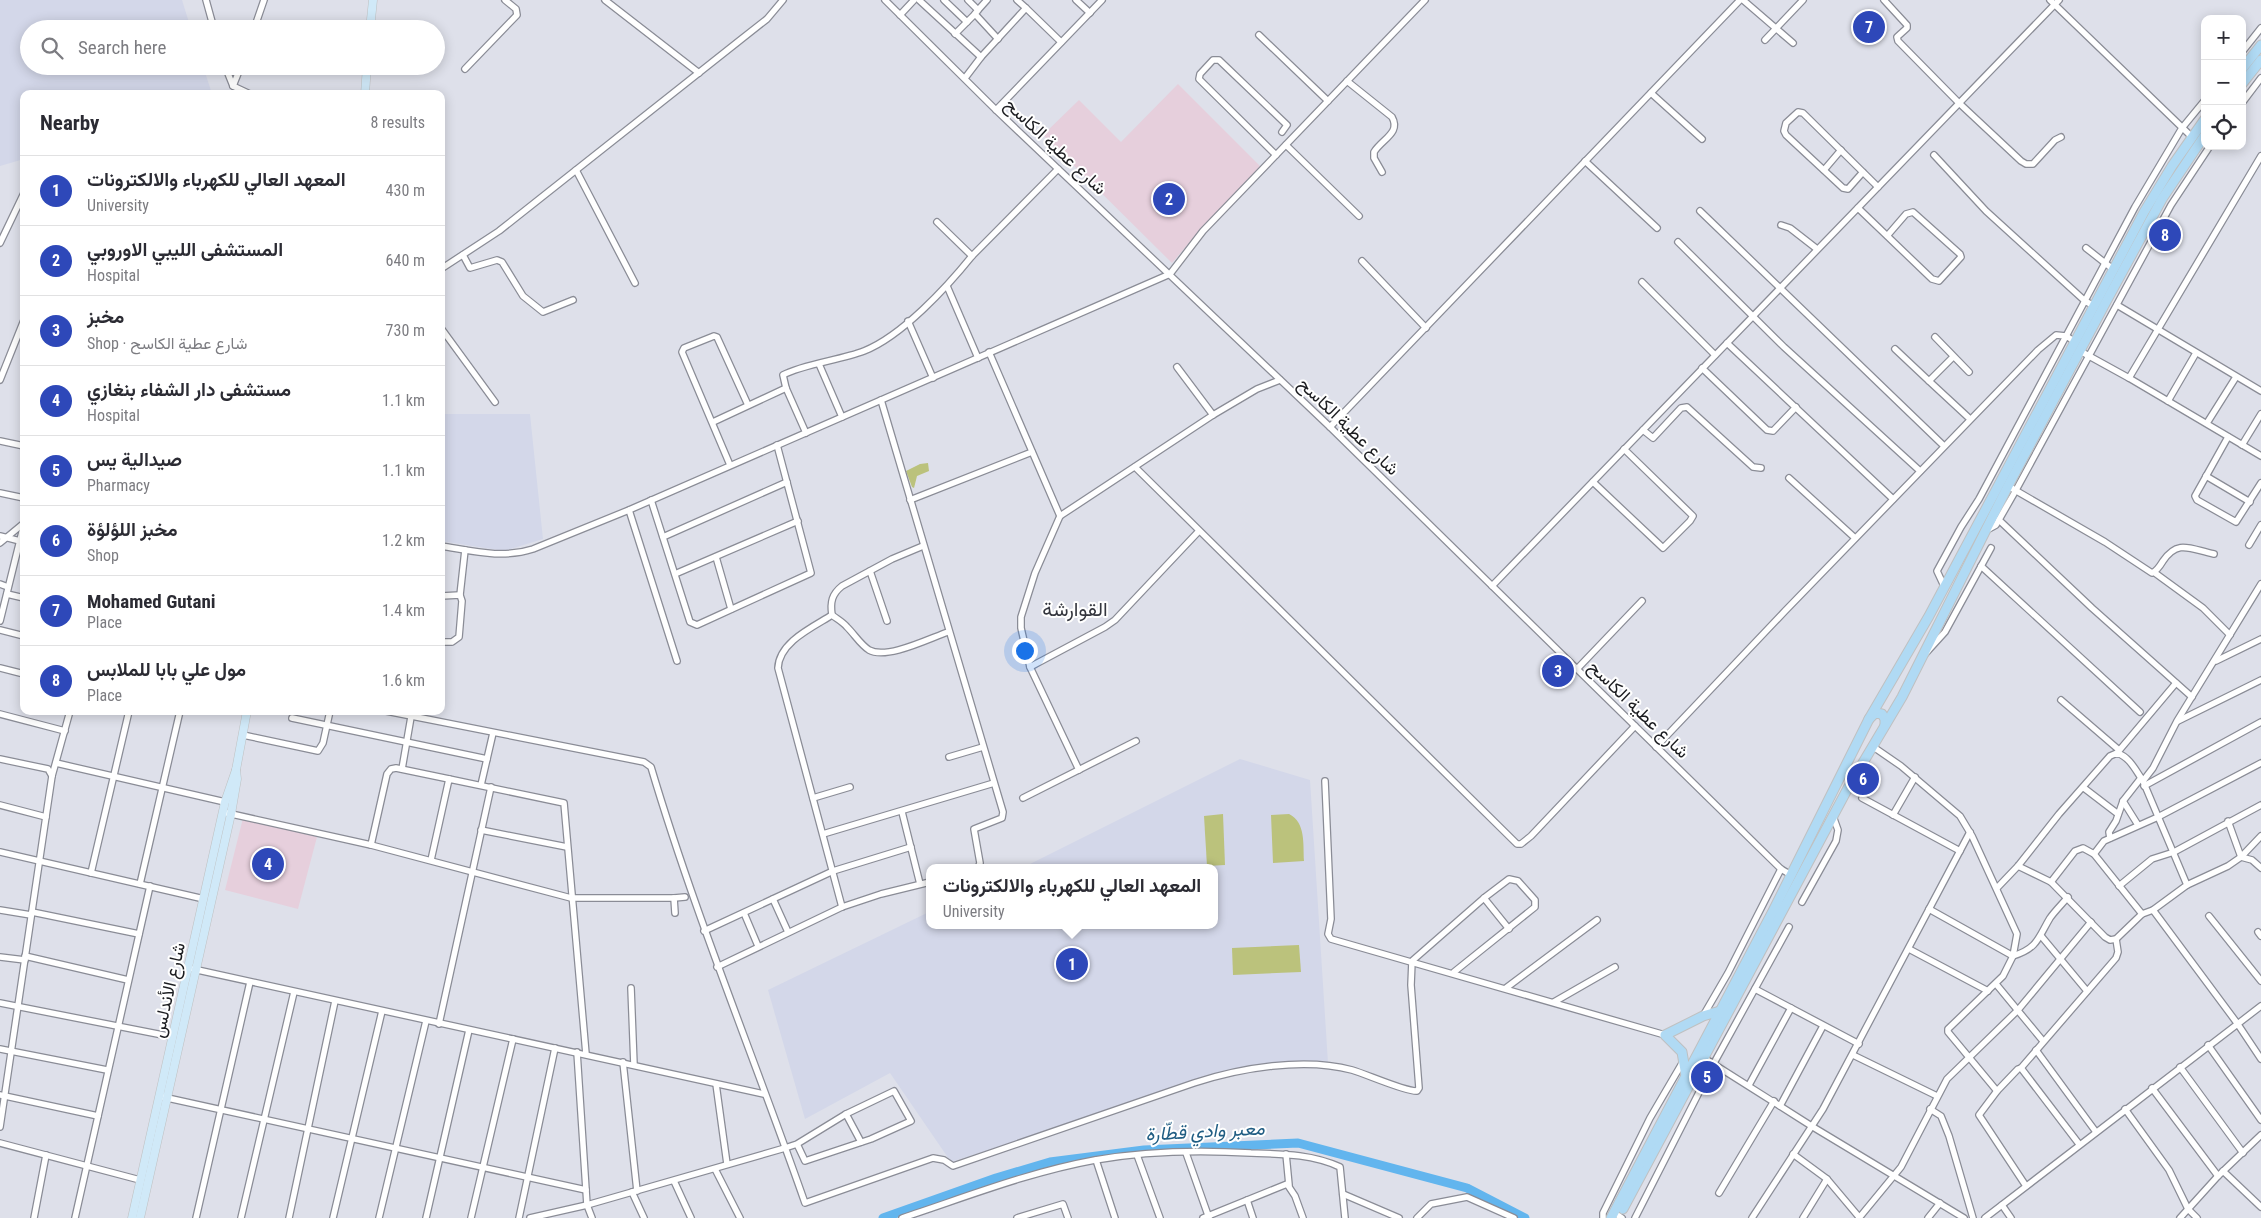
<!DOCTYPE html>
<html lang="en">
<head>
<meta charset="utf-8">
<style>
	body { margin:0; font-family:"Roboto Condensed",Vazirmatn,sans-serif; background:#f7f7f7; color:#2b2b33 }
	.controls { position:absolute; right:15px; top:15px; display:grid; overflow:hidden; border-radius:10px; box-shadow:0 2px 12px #0003 }
	.controls button { width:45px; height:45px; display:grid; place-items:center; padding:0; border:0; border-bottom:1px solid #e1e1e2; background:#fff; color:#2b2b33; font:25px sans-serif }
	.you { position:absolute; left:1024px; top:650px; width:18px; height:18px; margin:-12px; border:4px solid #fff; border-radius:50%; background:#1a73e8; box-shadow:0 0 0 8px #1a73e833 }
	.badge { display:grid; place-items:center; width:32px; height:32px; border-radius:50%; background:#2e48b9; color:#fff; font-size:16px; font-weight:700 }
	.pin { position:absolute; translate:-50% -50%; border:2px solid #fff; box-shadow:0 1px 5px #0006 }
	.popup { position:absolute; left:926px; top:864px; width:292px; height:65px; box-sizing:border-box; display:grid; place-content:center; border-radius:10px; background:#fff; filter:drop-shadow(0 1px 4px #0005); font-size:16px; white-space:nowrap; color:#7c7c81 }
	.popup b { font-size:19px; color:#2b2b33 }
	.popup::after { content:''; position:absolute; left:50%; top:100%; margin-left:-10px; border:10px solid transparent; border-top-color:#fff }
	.list { margin:0; padding:0; list-style:none }
	h2 { display:flex; justify-content:space-between; align-items:center; height:65px; margin:0; padding:0 20px; font-size:21px }
	h2 small { font-size:16px; font-weight:400; color:#7c7c81 }
	.list li { display:grid; grid-template-columns:32px 1fr auto; gap:15px; align-items:center; box-sizing:border-box; height:70px; padding:0 20px; border-top:1px solid #e1e1e2 }
	.list b { display:block; font-size:19px; white-space:nowrap }
	.list p { margin:0; font-size:16px; white-space:nowrap; color:#7c7c81 }
	.list em { font-size:16px; font-style:normal; color:#7c7c81 }
	.icon { flex:none; width:28px; height:28px; fill:none; stroke:currentColor; stroke-width:2; stroke-linecap:round; stroke-linejoin:round }
	.map { position:relative; flex:none; width:2261px; height:1218px; overflow:hidden }
	.search { position:absolute; background:#fff; box-shadow:0 2px 12px #0003; left:20px; top:20px; width:425px; height:55px; display:flex; align-items:center; gap:12px; box-sizing:border-box; padding:0 18px; border-radius:28px; color:#7c7c81; font-size:19px }
	.panel { position:absolute; background:#fff; box-shadow:0 2px 12px #0003; left:20px; top:90px; width:425px; height:625px; border-radius:10px }
	.map>svg:first-child { display:block }
	.built { fill:#d3d7e9 }
	.medical { fill:#e6cfdc }
	.green { fill:#bbc27c }
	.lines { fill:none; stroke-linecap:round; stroke-linejoin:round }
	.river { stroke:#62b5ee; stroke-width:9 }
	.minor-casing { stroke:#8a8c96; stroke-width:8 }
	.major-casing { stroke:#bfc0c1; stroke-width:9 }
	.highway-casing { stroke:#bfc0c1; stroke-width:11 }
	.minor { stroke:#fff; stroke-width:5.5 }
	.major { stroke:#d0e9f8; stroke-width:8 }
	.highway { stroke:#b0daf4; stroke-width:9 }
	.labels { text-anchor:middle; dominant-baseline:central; stroke-width:4; stroke-linejoin:round; paint-order:stroke }
	.street-label { font-size:18px; fill:#1c1d21; stroke:#fff }
	.water-label { font-size:19px; font-style:italic; fill:#205d83; stroke:#fff }
	.quarter-label { font-size:20px; fill:#34363e; stroke:#fff }
</style>
</head>
<body>
<div class="map">
<svg width="2261" height="1218" viewBox="0 0 2261 1218">
	<rect width="100%" height="100%" fill="#dee0ea"/>
	<g class="built">
		<polygon points="0,0 182,0 191,29 29,29 29,66 203,66 212,94 24,94 24,159 0,166"/>
		<polygon points="441,414 530,414 543,539 504,551 441,541"/>
		<polygon points="1240,759 1310,780 1328,1063 1292,1063 1215,1076 951,1162 890,1073 805,1119 768,990 929,912 930,925 1214,925 1214,868 1022,868"/>
	</g>
	<g class="medical">
		<polygon points="1178,84 1262,168 1200,230 1172,263 1043,135 1079,100 1121,142"/>
		<polygon points="243,818 317,837 298,909 225,890"/>
	</g>
	<g class="green">
		<polygon points="928,463 929,471 917,476 914,488 912,487 906,471 920,464"/>
		<polygon points="1223,814 1225,865 1207,866 1204,816"/>
		<path d="M1289,814c17,8 14,31 15,47l-31,2 -2,-48z"/>
		<polygon points="1299,945 1301,972 1233,975 1232,948"/>
	</g>
	<g class="lines">
		<polyline class="river" points="883,1218 996,1178 1050,1162 1144,1150 1298,1143 1467,1188 1525,1218"/>
		<defs>
			<g id="minor">
				<polyline points="206,0 214,29"/>
				<polyline points="605,0 699,73"/>
				<polyline points="885,0 996,110 1330,427 1781,869 1791,875"/>
				<polyline points="919,0 981,57"/>
				<polyline points="944,0 967,22"/>
				<polyline points="968,0 978,10 975,14 998,39"/>
				<polyline points="1017,0 1026,8"/>
				<polyline points="1076,0 1090,13"/>
				<polyline points="1743,0 1793,43"/>
				<polyline points="1884,0 1907,25 1907,28 1897,37 1898,41 1959,103 2021,161 2026,164 2033,164 2055,140 2061,137"/>
				<polyline points="2050,0 2192,137"/>
				<polyline points="978,10 987,0"/>
				<polyline points="900,15 914,0"/>
				<polyline points="254,29 264,0"/>
				<polyline points="955,34 975,14"/>
				<polyline points="1259,35 1328,101"/>
				<polyline points="1765,40 1803,0"/>
				<polyline points="2242,52 2261,28"/>
				<polyline points="225,66 233,86 250,94"/>
				<polyline points="465,69 517,15 516,9 505,0"/>
				<polyline points="965,78 981,57 1026,8 1061,42"/>
				<path d="M1347,81l45,36c9,16 -10,22 -18,35v6l8,14"/>
				<polyline points="233,86 241,66"/>
				<polyline points="1651,93 1702,139"/>
				<polyline points="2242,103 2261,78"/>
				<polyline points="996,110 1102,0"/>
				<polyline points="1286,145 1359,216"/>
				<polyline points="1276,155 1199,79 1200,74 1213,60 1219,60 1287,125 1282,132"/>
				<polyline points="1934,155 1986,211 2085,301 2094,306"/>
				<polyline points="1585,161 1657,228"/>
				<polyline points="576,170 635,283"/>
				<polyline points="1824,170 1841,150"/>
				<polyline points="1863,172 1848,189 1843,188 1786,135 1784,131 1786,123 1798,112 1803,113 1878,187"/>
				<polyline points="1858,208 1932,279 1939,281 1961,257 1960,254 1913,212 1906,214 1887,236"/>
				<polyline points="1700,211 1944,446"/>
				<polyline points="937,222 972,256 1058,169"/>
				<polyline points="1781,225 1790,228 1817,249"/>
				<polyline points="1678,242 1784,347 1920,471"/>
				<polyline points="0,243 24,193"/>
				<polyline points="2086,248 2114,270"/>
				<polyline points="463,255 470,268 497,260 502,262 523,296 543,312 573,300"/>
				<polyline points="1362,261 1426,328"/>
				<polyline points="441,269 499,231 739,41 767,19 783,0"/>
				<polyline points="1642,282 1715,355"/>
				<polyline points="947,286 978,358"/>
				<polyline points="2117,305 2261,391"/>
				<polyline points="908,321 933,378"/>
				<polyline points="441,328 495,402"/>
				<polyline points="1935,337 1969,372"/>
				<polyline points="1727,343 1893,499"/>
				<polyline points="1895,349 1929,381"/>
				<polyline points="2080,351 2129,378 2261,456"/>
				<polyline points="989,352 1060,516"/>
				<polyline points="1953,357 1929,381 1970,419"/>
				<polyline points="819,364 842,417"/>
				<polyline points="1177,367 1213,415"/>
				<polyline points="1702,368 1767,430 1773,431 1796,407"/>
				<polyline points="2129,378 2261,156"/>
				<polyline points="0,380 24,320"/>
				<polyline points="881,400 1003,812 1002,818 974,829 980,863 978,868"/>
				<polyline points="2168,401 2196,353"/>
				<polyline points="713,422 786,388"/>
				<polyline points="2207,423 2236,377"/>
				<polyline points="1330,427 1740,0"/>
				<polyline points="1643,430 1653,438 1681,408 1687,407 1753,467 1761,468"/>
				<path d="M806,433l-20,-45 -3,-13c20,-11 58,-15 81,-24 38,-15 83,-64 108,-95"/>
				<polyline points="2228,437 2195,496 2197,500 2236,522 2261,483"/>
				<polyline points="0,441 24,446"/>
				<polyline points="2242,445 2261,414"/>
				<polyline points="730,465 682,352 684,348 714,336 717,337 748,405"/>
				<polyline points="1135,467 1517,844 1521,844 1531,836 1635,726"/>
				<polyline points="2206,476 2250,502"/>
				<polyline points="1789,478 1855,538"/>
				<polyline points="1593,482 1663,548 1690,521 1693,516 1624,449"/>
				<path d="M2008,486l97,56 47,31c5,-2 8,-7 11,-12 15,-22 27,-12 51,-7"/>
				<polyline points="0,493 24,498"/>
				<polyline points="651,500 690,622 697,625 811,573 777,445"/>
				<polyline points="910,500 1032,452"/>
				<polyline points="629,510 677,661"/>
				<polyline points="1999,520 2092,608 2192,697"/>
				<polyline points="1985,531 1996,525 2016,490 2171,205 2210,146"/>
				<polyline points="0,536 20,541"/>
				<polyline points="663,537 787,482"/>
				<polyline points="0,543 24,523"/>
				<polyline points="2249,545 2261,525"/>
				<path d="M441,546c32,5 61,13 92,3l96,-39 541,-236 33,-43 222,-231"/>
				<path d="M923,546l-31,13 -50,27c-10,8 -12,16 -10,29 5,4 11,7 15,12 8,8 13,17 22,23 18,10 61,-12 79,-18"/>
				<polyline points="716,557 731,609"/>
				<polyline points="1981,566 2140,712"/>
				<polyline points="870,571 887,621"/>
				<polyline points="2155,573 2203,608 2230,635"/>
				<polyline points="675,574 798,521"/>
				<polyline points="0,584 8,587"/>
				<polyline points="1492,586 2059,0"/>
				<polyline points="1944,586 1937,571 1961,527 1979,499 2135,207 2182,128 2205,100"/>
				<polyline points="7,594 24,598"/>
				<polyline points="460,595 465,550"/>
				<polyline points="441,596 460,595 462,601 459,637 452,642 441,642"/>
				<path d="M832,615c-19,12 -53,27 -54,53l64,239"/>
				<polyline points="0,621 24,524"/>
				<polyline points="0,630 24,636"/>
				<polyline points="1925,654 1945,632 1991,548"/>
				<polyline points="2216,661 2261,639"/>
				<polyline points="1030,667 1105,627 1115,620 1198,532"/>
				<polyline points="0,668 24,674"/>
				<polyline points="1577,669 1642,601"/>
				<polyline points="2061,700 2119,750"/>
				<path d="M386,711l258,51 7,5c44,148 103,290 154,436l128,-45 11,2 9,6 241,-83c46,-15 110,-26 158,-13 14,4 54,22 65,21l2,-3 -8,-103 1,-24 72,-63 25,-19 9,2 17,19v7l-81,65"/>
				<polyline points="0,714 65,731"/>
				<polyline points="292,718 487,759"/>
				<polyline points="2178,721 2261,680"/>
				<polyline points="243,735 318,751 323,743 330,711"/>
				<polyline points="1872,746 1901,766 1960,816 1972,836 2017,934 2013,956 2003,976 1948,1029 1948,1032 1997,1091"/>
				<polyline points="1656,747 1785,611 2038,350 2056,335 2066,336 2074,341"/>
				<polyline points="2117,753 2176,683"/>
				<polyline points="949,757 983,747"/>
				<polyline points="0,759 48,769 52,776 0,1127"/>
				<polyline points="56,763 225,802"/>
				<polyline points="402,769 411,717"/>
				<polyline points="1079,770 1030,667 1021,628 1021,617 1035,573 1060,516 1213,415 1257,389 1280,380"/>
				<polyline points="52,776 70,711"/>
				<polyline points="1325,781 1331,919 1328,934 1331,939 1665,1035"/>
				<polyline points="481,785 493,733"/>
				<polyline points="2144,786 2261,722"/>
				<polyline points="2084,788 2118,814"/>
				<polyline points="813,798 850,787"/>
				<polyline points="1023,798 1136,741"/>
				<polyline points="1862,798 1960,851"/>
				<polyline points="2123,801 2138,825"/>
				<polyline points="0,805 46,817"/>
				<polyline points="902,812 920,884"/>
				<polyline points="227,813 371,845 571,898 674,898 675,913"/>
				<polyline points="1893,815 1915,777"/>
				<polyline points="2228,821 2241,857 2252,860 2261,868"/>
				<polyline points="481,830 567,847"/>
				<polyline points="823,834 994,783"/>
				<polyline points="2110,838 2109,832 2116,821 2123,801 2141,778"/>
				<polyline points="371,845 387,774 391,769 396,768 449,779"/>
				<polyline points="0,852 204,899"/>
				<polyline points="2094,854 2104,841 2158,817 2261,763"/>
				<polyline points="431,860 449,779 564,803 586,1054"/>
				<polyline points="2018,866 2051,882 2105,937 2110,940 2116,939 2142,914 2153,910 2187,885 2143,781 2153,768 2177,721 2261,584"/>
				<polyline points="91,873 129,711"/>
				<polyline points="2051,882 2075,851 2083,848 2094,854 2142,914"/>
				<polyline points="140,884 180,711"/>
				<polyline points="2187,885 2228,866 2241,857 2261,836"/>
				<polyline points="2119,886 2152,859 2174,852 2261,805"/>
				<path d="M1997,888l21,-22 41,-52 51,-58 7,-3c13,4 19,18 26,28"/>
				<polyline points="674,898 685,897"/>
				<polyline points="1484,898 1509,929"/>
				<polyline points="773,899 788,932"/>
				<polyline points="1802,902 1836,841 1838,830 1833,816"/>
				<path d="M1929,909l84,47c25,-8 25,-18 37,-38 5,-7 12,-14 18,-21"/>
				<polyline points="0,910 31,915"/>
				<polyline points="2153,910 2237,1023 2261,1059"/>
				<polyline points="32,912 139,934"/>
				<polyline points="744,913 758,946"/>
				<polyline points="2209,916 2261,981"/>
				<polyline points="704,931 833,871 911,847"/>
				<polyline points="2258,932 2261,936"/>
				<polyline points="2042,937 2087,991"/>
				<polyline points="1909,949 1988,991"/>
				<polyline points="25,956 128,980"/>
				<polyline points="0,957 25,960"/>
				<polyline points="717,967 842,907 881,894 930,882"/>
				<polyline points="193,969 764,1094"/>
				<polyline points="1996,984 2043,1041"/>
				<polyline points="631,988 634,1065"/>
				<polyline points="1506,988 1597,920"/>
				<polyline points="1755,989 1859,1044"/>
				<polyline points="1554,1002 1615,967"/>
				<polyline points="0,1003 173,1037"/>
				<polyline points="1703,1016 1728,973 1781,869"/>
				<polyline points="439,1024 491,787"/>
				<polyline points="2208,1045 2261,1120"/>
				<polyline points="0,1049 107,1070"/>
				<polyline points="2036,1050 2096,1132"/>
				<polyline points="577,1052 587,1205 592,1218"/>
				<polyline points="1853,1055 1937,1096"/>
				<polyline points="1704,1058 1813,1127 1964,1218"/>
				<polyline points="623,1062 637,1191"/>
				<polyline points="2180,1067 2243,1153"/>
				<polyline points="2021,1068 2116,958 2118,952 2116,939"/>
				<polyline points="716,1084 727,1164"/>
				<polyline points="1749,1085 1791,1008"/>
				<polyline points="2152,1088 2218,1176"/>
				<polyline points="0,1095 98,1116"/>
				<polyline points="163,1097 586,1190"/>
				<polyline points="1780,1106 1823,1026"/>
				<polyline points="1930,1109 1941,1116 1949,1136 1973,1218"/>
				<polyline points="2125,1109 2169,1170 2188,1209 2197,1218"/>
				<polyline points="846,1114 861,1142"/>
				<polyline points="0,1143 140,1180"/>
				<polyline points="1186,1153 1209,1218"/>
				<polyline points="1286,1154 1289,1185"/>
				<polyline points="1793,1154 1827,1179 1859,1217"/>
				<polyline points="1137,1155 1160,1218"/>
				<polyline points="1096,1160 1115,1218"/>
				<polyline points="715,1169 740,1218"/>
				<polyline points="2223,1171 2261,1207"/>
				<polyline points="674,1181 691,1218"/>
				<polyline points="2026,1186 1979,1115 1997,1091 2018,1069 2021,1068 2079,1144"/>
				<polyline points="632,1192 644,1218"/>
				<polyline points="1719,1193 1774,1101"/>
				<polyline points="1343,1194 1399,1218"/>
				<polyline points="1247,1200 1253,1218"/>
				<polyline points="2002,1205 2011,1218"/>
				<polyline points="1619,1216 1622,1218"/>
				<polyline points="34,1218 46,1155"/>
				<polyline points="75,1218 150,886"/>
				<polyline points="196,1218 250,982"/>
				<polyline points="241,1218 294,992"/>
				<polyline points="289,1218 335,1001"/>
				<polyline points="333,1218 382,1011"/>
				<polyline points="379,1218 426,1021"/>
				<polyline points="426,1218 469,1030"/>
				<polyline points="471,1218 513,1039"/>
				<polyline points="519,1218 555,1048"/>
				<polyline points="530,1218 587,1205 785,1148 797,1144 846,1114 894,1091 911,1121 871,1139 805,1161 797,1144"/>
				<path d="M902,1218c64,-21 127,-46 193,-58 51,-9 105,-10 156,-7 31,1 61,1 89,14l5,51"/>
				<polyline points="1017,1218 1063,1204 1068,1218"/>
				<polyline points="1203,1218 1287,1184 1295,1196 1303,1218"/>
				<polyline points="1417,1218 1431,1204 1467,1197 1514,1218"/>
				<polyline points="1603,1218 1603,1213 1650,1118 1684,1060"/>
				<polyline points="1635,1218 1714,1063 1789,927"/>
				<polyline points="1752,1218 1823,1109 1970,832"/>
				<polyline points="1803,1218 1827,1179"/>
				<polyline points="1859,1218 1901,1167 1947,1079 2018,1010 2091,922"/>
				<polyline points="1928,1218 1940,1203"/>
				<polyline points="1985,1218 2261,1006"/>
				<polyline points="2180,1218 2218,1176 2261,1135"/>
			</g>
			<g id="major">
				<polyline points="370,29 373,0"/>
				<polyline points="365,94 367,66"/>
				<polyline points="132,1218 225,802 236,770 247,711"/>
				<polyline points="140,1218 231,814 237,779 236,770"/>
			</g>
			<g id="highway">
				<polyline points="2242,69 2261,45"/>
				<polyline points="2242,84 2261,60"/>
				<polyline points="1869,719 1875,713 1882,714 1885,719 1885,725"/>
				<polyline points="1686,1076 1682,1052 1665,1035 1703,1016 1720,1011"/>
				<polyline points="1623,1209 1848,788 1902,697 2008,486 2107,300 2162,199 2205,135"/>
				<polyline points="1611,1218 1773,911 1869,719 1929,616 2144,212 2172,166 2205,119"/>
			</g>
		</defs>
		<use href="#minor" class="minor-casing"/>
		<use href="#major" class="major-casing"/>
		<use href="#highway" class="highway-casing"/>
		<use href="#minor" class="minor"/>
		<use href="#major" class="major"/>
		<use href="#highway" class="highway"/>
	</g>
	<g class="labels">
		<g class="street-label">
			<text transform="translate(1056 146) rotate(43)">شارع عطية الكاسح</text>
			<text transform="translate(1349 426) rotate(44)">شارع عطية الكاسح</text>
			<text transform="translate(1639 709) rotate(44)">شارع عطية الكاسح</text>
			<text transform="translate(168 990) rotate(-77)">شارع الأندلس</text>
		</g>
		<g class="water-label">
			<text transform="translate(1205 1131) rotate(-3)">معبر وادي قطّارة</text>
		</g>
		<g class="quarter-label">
			<text x="1075" y="609">القوارشة</text>
		</g>
	</g>
</svg>
<div class="controls">
<button>+</button>
<button>−</button>
<button><svg class="icon" aria-label="locate" viewBox="0 0 24 24"><circle cx="12" cy="12" r="6"/><path d="M12 2v4M12 18v4M2 12h4M18 12h4"/></svg></button>
</div>
<div class="you"></div>
<div class="pin badge" style="left:1072px;top:964px">1</div>
<div class="popup"><b>المعهد العالي للكهرباء والالكترونات</b>University</div>
<div class="pin badge" style="left:1169px;top:199px">2</div>
<div class="pin badge" style="left:1558px;top:671px">3</div>
<div class="pin badge" style="left:268px;top:864px">4</div>
<div class="pin badge" style="left:1707px;top:1077px">5</div>
<div class="pin badge" style="left:1863px;top:779px">6</div>
<div class="pin badge" style="left:1869px;top:27px">7</div>
<div class="pin badge" style="left:2165px;top:235px">8</div>
<div class="search"><svg class="icon" aria-label="search" viewBox="0 0 24 24"><circle cx="10" cy="10" r="6"/><path d="M15 15l6 6"/></svg>Search here</div>
<section class="panel">
<h2>Nearby<small>8 results</small></h2>
<ul class="list">
<li><span class="badge">1</span><div><b>المعهد العالي للكهرباء والالكترونات</b><p>University</p></div><em>430 m</em></li>
<li><span class="badge">2</span><div><b>المستشفی الليبي الاوروبي</b><p>Hospital</p></div><em>640 m</em></li>
<li><span class="badge">3</span><div><b>مخبز</b><p>Shop · شارع عطية الكاسح</p></div><em>730 m</em></li>
<li><span class="badge">4</span><div><b>مستشفى دار الشفاء بنغازي</b><p>Hospital</p></div><em>1.1 km</em></li>
<li><span class="badge">5</span><div><b>صيدالية يس</b><p>Pharmacy</p></div><em>1.1 km</em></li>
<li><span class="badge">6</span><div><b>مخبز اللؤلؤة</b><p>Shop</p></div><em>1.2 km</em></li>
<li><span class="badge">7</span><div><b>Mohamed Gutani</b><p>Place</p></div><em>1.4 km</em></li>
<li><span class="badge">8</span><div><b>مول علي بابا للملابس</b><p>Place</p></div><em>1.6 km</em></li>
</ul>
</section>
</div>
</body>
</html>
